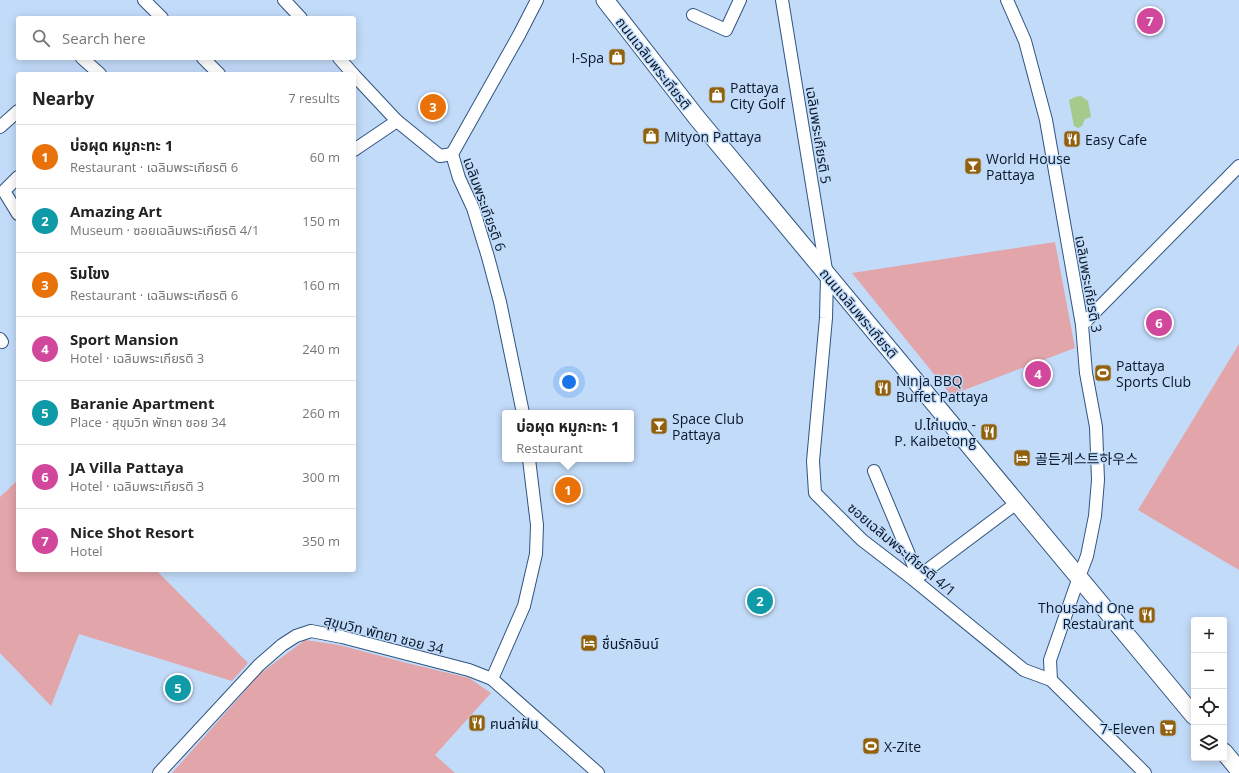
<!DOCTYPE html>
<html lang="en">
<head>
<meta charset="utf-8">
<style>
	body { margin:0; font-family:"Open Sans","Noto Sans KR","Noto Sans Thai",sans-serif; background:#f6f6f6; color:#222 }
	.controls { position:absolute; right:12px; bottom:12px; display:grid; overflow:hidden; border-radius:4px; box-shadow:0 2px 10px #0003 }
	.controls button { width:36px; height:36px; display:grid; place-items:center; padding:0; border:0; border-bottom:1px solid #e0e0e0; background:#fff; color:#222; font:20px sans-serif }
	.you { position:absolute; left:569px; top:382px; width:14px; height:14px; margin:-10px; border:3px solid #fff; border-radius:50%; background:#1a73e8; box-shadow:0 0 0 6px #1a73e833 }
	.badge { display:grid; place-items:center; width:26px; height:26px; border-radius:50%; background:#91610d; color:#fff; font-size:13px; font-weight:700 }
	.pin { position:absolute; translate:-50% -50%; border:2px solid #fff; box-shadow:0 1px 4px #0006 }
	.popup { position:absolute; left:502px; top:410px; width:132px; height:52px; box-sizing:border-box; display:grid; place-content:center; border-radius:4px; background:#fff; filter:drop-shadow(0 1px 3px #0005); font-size:13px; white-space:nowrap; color:#767676 }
	.popup b { font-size:15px; color:#222 }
	.popup::after { content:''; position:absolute; left:50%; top:100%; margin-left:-8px; border:8px solid transparent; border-top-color:#fff }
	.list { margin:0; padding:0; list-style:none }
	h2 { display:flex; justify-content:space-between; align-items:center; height:52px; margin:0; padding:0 16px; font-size:17px }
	h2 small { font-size:13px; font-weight:400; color:#767676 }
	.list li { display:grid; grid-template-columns:26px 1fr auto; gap:12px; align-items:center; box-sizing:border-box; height:64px; padding:0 16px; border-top:1px solid #e0e0e0 }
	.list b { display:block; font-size:15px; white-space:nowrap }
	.list p { margin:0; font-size:13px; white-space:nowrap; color:#767676 }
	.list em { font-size:13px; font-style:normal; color:#767676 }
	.icon { flex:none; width:22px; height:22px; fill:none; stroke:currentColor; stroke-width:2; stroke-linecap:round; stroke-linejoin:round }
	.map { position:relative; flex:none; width:1239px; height:773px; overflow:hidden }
	.search { position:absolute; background:#fff; box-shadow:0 2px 10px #0003; left:16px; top:16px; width:340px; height:44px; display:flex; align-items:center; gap:10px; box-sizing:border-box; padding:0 14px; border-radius:4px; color:#767676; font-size:15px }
	.panel { position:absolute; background:#fff; box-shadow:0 2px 10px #0003; left:16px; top:72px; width:340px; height:500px; border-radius:4px }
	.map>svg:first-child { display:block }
	.green { fill:#e2a5a9 }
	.water { fill:#a4ca8c }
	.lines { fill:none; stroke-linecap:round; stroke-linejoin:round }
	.minor-casing { stroke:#30547f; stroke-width:14 }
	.secondary-casing { stroke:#30547f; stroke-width:19 }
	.minor { stroke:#fff; stroke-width:12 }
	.secondary { stroke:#fff; stroke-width:17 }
	.labels { text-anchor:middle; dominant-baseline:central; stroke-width:3; stroke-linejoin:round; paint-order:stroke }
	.poi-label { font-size:14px; fill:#09182a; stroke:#c2dbf9; text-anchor:start }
	.street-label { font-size:14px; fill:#09182a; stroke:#c2dbf9 }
</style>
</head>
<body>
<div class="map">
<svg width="1239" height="773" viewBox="0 0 1239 773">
	<rect width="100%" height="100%" fill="#c2dbf9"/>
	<g class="green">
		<polygon points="1055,242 1075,348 951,395 852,273"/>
		<polygon points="1239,344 1239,570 1138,510"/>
		<polygon points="18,480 18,570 156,570 248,663 232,681 79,634 51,706 0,653 0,497"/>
		<polygon points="305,640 339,645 407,663 469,678 491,693 435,755 455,773 172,773 261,673"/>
	</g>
	<polygon class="water" points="1081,96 1088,101 1091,117 1085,119 1082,126 1078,128 1074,126 1069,100 1075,97"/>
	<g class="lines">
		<defs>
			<g id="minor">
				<polyline points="144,0 162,18"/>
				<polyline points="284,0 301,18"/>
				<polyline points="782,0 827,276 826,318 813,461 815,493 862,540 914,580 1024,670 1051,680"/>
				<polyline points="1007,0 1025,41 1046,120 1082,325 1086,373 1096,427 1098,480 1095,516 1087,556 1079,577 1050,660 1051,680 1145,773"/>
				<polyline points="693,15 726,30 740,0"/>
				<polyline points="82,58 100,74"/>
				<polyline points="203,58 219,74"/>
				<polyline points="339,58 353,74"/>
				<polyline points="354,75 397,121 440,156 452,154"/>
				<polyline points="0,127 18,111"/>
				<polyline points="354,150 397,121"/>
				<polyline points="18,177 4,191 18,214"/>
				<polyline points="1082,325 1239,166"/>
				<polyline points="0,339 2,342"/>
				<polyline points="523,413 500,302 488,257 473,208 459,178 452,154 519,35 537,0"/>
				<polyline points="874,471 918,576"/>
				<polyline points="914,580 1018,502"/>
				<polyline points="492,679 524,606 536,554 537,525 529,459"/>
				<polyline points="159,773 259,665 282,645 296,636 311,631 342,637 469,670 492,679 598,773"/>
			</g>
			<g id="secondary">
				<polyline points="605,0 697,118 1194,716"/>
				<polyline points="1224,752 1239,770"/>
			</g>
		</defs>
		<use href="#minor" class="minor-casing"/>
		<use href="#secondary" class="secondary-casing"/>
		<use href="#minor" class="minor"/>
		<use href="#secondary" class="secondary"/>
	</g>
	<defs>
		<symbol id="shop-square" viewBox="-11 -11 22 22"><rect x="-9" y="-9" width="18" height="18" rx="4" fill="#91610d" stroke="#c2dbf9"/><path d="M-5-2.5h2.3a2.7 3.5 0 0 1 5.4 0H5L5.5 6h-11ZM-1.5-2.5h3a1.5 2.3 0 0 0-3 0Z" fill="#fff"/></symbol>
		<symbol id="restaurant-square" viewBox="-11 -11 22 22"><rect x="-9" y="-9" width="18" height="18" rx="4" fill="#91610d" stroke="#c2dbf9"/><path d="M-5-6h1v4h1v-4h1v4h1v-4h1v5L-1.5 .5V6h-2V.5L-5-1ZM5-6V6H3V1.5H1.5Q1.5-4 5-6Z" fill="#fff"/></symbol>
		<symbol id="bar-square" viewBox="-11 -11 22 22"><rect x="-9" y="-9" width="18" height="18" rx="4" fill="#91610d" stroke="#c2dbf9"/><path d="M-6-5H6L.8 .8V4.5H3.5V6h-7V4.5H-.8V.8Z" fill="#fff"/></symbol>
		<symbol id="stadium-square" viewBox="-11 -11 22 22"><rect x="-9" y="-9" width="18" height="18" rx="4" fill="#91610d" stroke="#c2dbf9"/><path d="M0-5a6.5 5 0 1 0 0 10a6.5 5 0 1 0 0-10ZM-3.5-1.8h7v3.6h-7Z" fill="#fff"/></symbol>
		<symbol id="hotel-square" viewBox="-11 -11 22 22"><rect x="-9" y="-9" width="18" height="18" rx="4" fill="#91610d" stroke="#c2dbf9"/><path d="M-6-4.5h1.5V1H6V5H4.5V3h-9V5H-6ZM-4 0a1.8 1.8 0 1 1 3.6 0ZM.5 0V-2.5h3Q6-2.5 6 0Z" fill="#fff"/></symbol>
		<symbol id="supermarket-square" viewBox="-11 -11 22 22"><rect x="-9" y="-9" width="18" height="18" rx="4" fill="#91610d" stroke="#c2dbf9"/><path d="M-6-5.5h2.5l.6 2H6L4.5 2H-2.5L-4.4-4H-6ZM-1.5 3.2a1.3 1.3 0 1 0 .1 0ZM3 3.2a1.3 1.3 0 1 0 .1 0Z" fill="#fff"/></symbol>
	</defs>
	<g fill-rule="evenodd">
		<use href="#shop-square" x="607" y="47" width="20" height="20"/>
		<use href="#shop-square" x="707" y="85" width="20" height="20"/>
		<use href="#shop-square" x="641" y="126" width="20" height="20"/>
		<use href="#restaurant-square" x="1062" y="129" width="20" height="20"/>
		<use href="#bar-square" x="963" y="156" width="20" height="20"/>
		<use href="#stadium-square" x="1093" y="363" width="20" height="20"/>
		<use href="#restaurant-square" x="873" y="378" width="20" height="20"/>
		<use href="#bar-square" x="649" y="416" width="20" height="20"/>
		<use href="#restaurant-square" x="979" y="422" width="20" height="20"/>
		<use href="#hotel-square" x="1012" y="448" width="20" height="20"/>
		<use href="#restaurant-square" x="1137" y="605" width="20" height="20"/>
		<use href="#hotel-square" x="579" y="633" width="20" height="20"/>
		<use href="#restaurant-square" x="467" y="713" width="20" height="20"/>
		<use href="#supermarket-square" x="1158" y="718" width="20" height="20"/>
		<use href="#stadium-square" x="861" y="736" width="20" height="20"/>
	</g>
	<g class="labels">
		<g class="poi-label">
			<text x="604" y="57" text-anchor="end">I-Spa</text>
			<text x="730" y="87">Pattaya<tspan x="730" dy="16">City Golf</tspan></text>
			<text x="664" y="136">Mityon Pattaya</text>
			<text x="1085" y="139">Easy Cafe</text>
			<text x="986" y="158">World House<tspan x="986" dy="16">Pattaya</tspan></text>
			<text x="1116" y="365">Pattaya<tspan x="1116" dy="16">Sports Club</tspan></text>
			<text x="896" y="380">Ninja BBQ<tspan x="896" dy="16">Buffet Pattaya</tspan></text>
			<text x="672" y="418">Space Club<tspan x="672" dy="16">Pattaya</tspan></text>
			<text x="976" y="424" text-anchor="end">ป.ไก่เบตง -<tspan x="976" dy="16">P. Kaibetong</tspan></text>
			<text x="1035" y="458">골든게스트하우스</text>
			<text x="1134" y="607" text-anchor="end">Thousand One<tspan x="1134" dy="16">Restaurant</tspan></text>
			<text x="602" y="643">ชื่นรักอินน์</text>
			<text x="490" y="723">ฅนล่าฝัน</text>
			<text x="1155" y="728" text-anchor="end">7-Eleven</text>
			<text x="884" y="746">X-Zite</text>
		</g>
		<g class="street-label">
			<text transform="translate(654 63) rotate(52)">ถนนเฉลิมพระเกียรติ</text>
			<text transform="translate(819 135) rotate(81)">เฉลิมพระเกียรติ 5</text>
			<text transform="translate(485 204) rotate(70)">เฉลิมพระเกียรติ 6</text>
			<text transform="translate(1089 284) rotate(80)">เฉลิมพระเกียรติ 3</text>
			<text transform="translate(859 313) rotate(50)">ถนนเฉลิมพระเกียรติ</text>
			<text transform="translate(902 549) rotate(40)">ซอยเฉลิมพระเกียรติ 4/1</text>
			<text transform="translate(384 634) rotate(14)">สุขุมวิท พัทยา ซอย 34</text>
		</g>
	</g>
</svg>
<div class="controls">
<button>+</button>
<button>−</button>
<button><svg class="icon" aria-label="locate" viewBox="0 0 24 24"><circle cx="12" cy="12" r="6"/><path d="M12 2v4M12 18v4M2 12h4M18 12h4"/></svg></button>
<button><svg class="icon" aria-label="layers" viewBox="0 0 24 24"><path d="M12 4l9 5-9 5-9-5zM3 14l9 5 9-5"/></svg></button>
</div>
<div class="you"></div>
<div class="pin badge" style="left:568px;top:490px;background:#e8710a">1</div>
<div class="popup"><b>บ่อผุด หมูกะทะ 1</b>Restaurant</div>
<div class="pin badge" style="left:760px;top:601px;background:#0f9aa8">2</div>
<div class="pin badge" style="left:433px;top:107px;background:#e8710a">3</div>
<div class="pin badge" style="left:1038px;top:374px;background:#d1479c">4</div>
<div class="pin badge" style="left:178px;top:688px;background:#0f9aa8">5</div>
<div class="pin badge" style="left:1159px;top:323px;background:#d1479c">6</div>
<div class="pin badge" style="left:1150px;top:21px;background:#d1479c">7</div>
<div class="search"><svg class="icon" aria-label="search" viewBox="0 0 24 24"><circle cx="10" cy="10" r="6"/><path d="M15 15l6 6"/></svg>Search here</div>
<section class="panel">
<h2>Nearby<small>7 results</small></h2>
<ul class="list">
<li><span class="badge" style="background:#e8710a">1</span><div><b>บ่อผุด หมูกะทะ 1</b><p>Restaurant · เฉลิมพระเกียรติ 6</p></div><em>60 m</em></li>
<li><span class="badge" style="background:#0f9aa8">2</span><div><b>Amazing Art</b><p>Museum · ซอยเฉลิมพระเกียรติ 4/1</p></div><em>150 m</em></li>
<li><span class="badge" style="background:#e8710a">3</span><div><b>ริมโขง</b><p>Restaurant · เฉลิมพระเกียรติ 6</p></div><em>160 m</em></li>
<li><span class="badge" style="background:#d1479c">4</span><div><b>Sport Mansion</b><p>Hotel · เฉลิมพระเกียรติ 3</p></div><em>240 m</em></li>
<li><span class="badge" style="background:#0f9aa8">5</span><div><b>Baranie Apartment</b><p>Place · สุขุมวิท พัทยา ซอย 34</p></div><em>260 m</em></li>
<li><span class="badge" style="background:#d1479c">6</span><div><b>JA Villa Pattaya</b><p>Hotel · เฉลิมพระเกียรติ 3</p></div><em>300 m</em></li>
<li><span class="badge" style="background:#d1479c">7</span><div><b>Nice Shot Resort</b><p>Hotel</p></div><em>350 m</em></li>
</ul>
</section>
</div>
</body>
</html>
